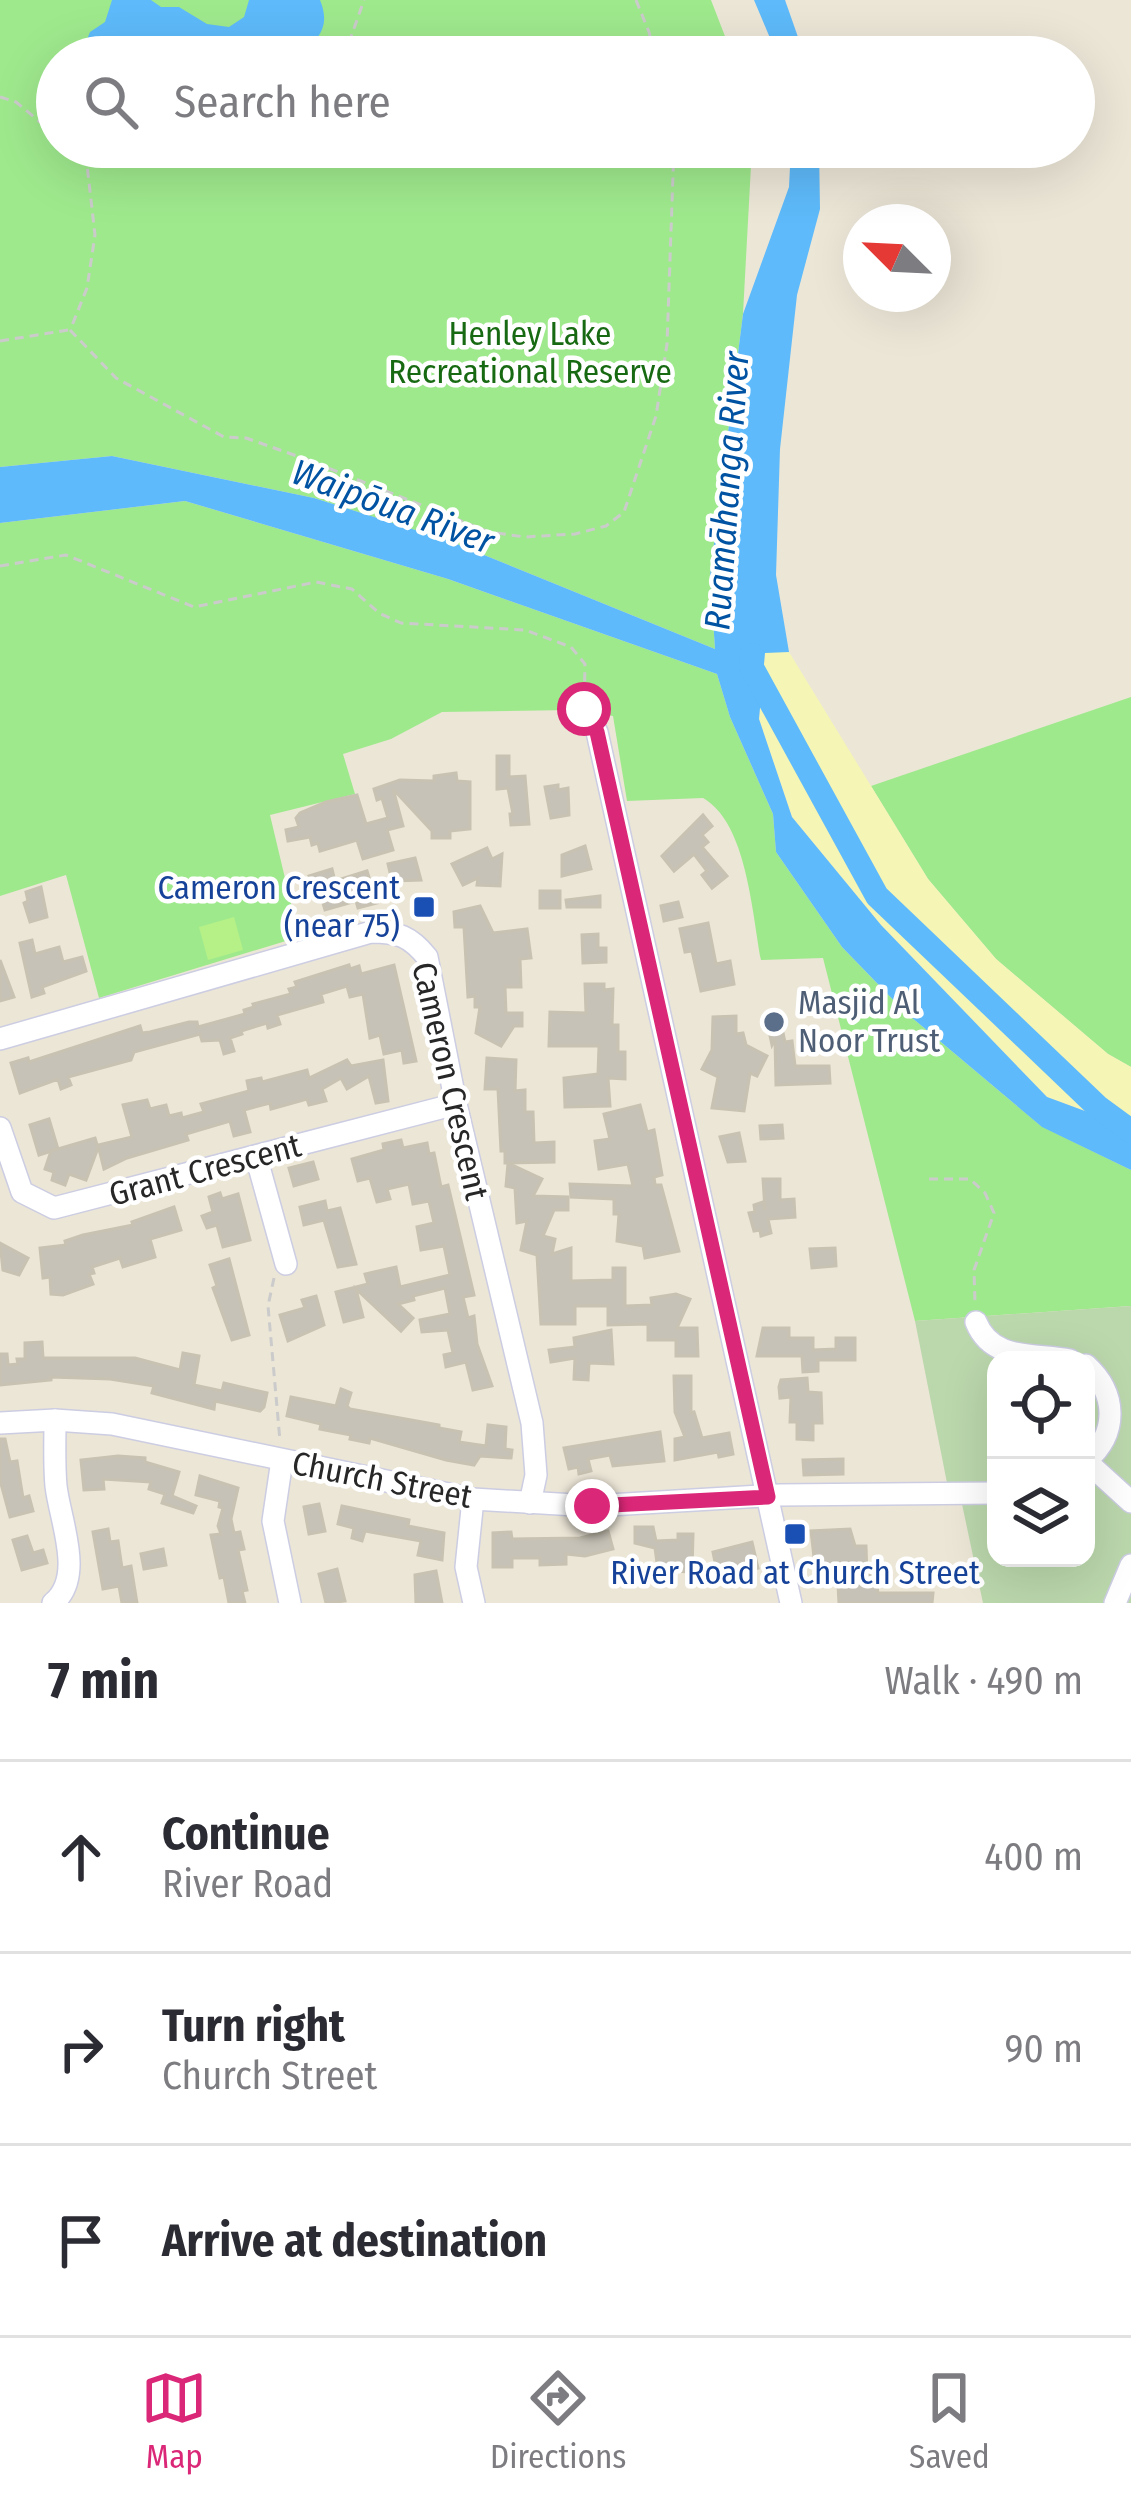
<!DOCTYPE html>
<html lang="en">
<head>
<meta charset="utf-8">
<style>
	body { margin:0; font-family:"Fira Sans Condensed",sans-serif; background:#f7f7f7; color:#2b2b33 }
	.controls { position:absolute; right:36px; bottom:36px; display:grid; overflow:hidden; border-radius:24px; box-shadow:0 12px 48px #0002 }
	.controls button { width:108px; height:108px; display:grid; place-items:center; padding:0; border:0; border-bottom:3px solid #e1e1e2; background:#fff; color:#2b2b33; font:60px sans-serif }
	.compass { position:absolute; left:843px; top:204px; width:108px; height:108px; border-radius:50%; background:#fff; box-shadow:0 12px 48px #0002; rotate:294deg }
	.stop { position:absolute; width:36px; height:36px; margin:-27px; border:9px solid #db2777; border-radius:50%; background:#fff }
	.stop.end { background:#db2777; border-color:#fff; box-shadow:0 3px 12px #0008 }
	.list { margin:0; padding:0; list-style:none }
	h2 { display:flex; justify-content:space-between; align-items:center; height:156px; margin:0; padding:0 48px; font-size:51px }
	h2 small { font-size:39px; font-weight:400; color:#7c7c81 }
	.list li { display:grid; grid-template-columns:78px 1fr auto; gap:36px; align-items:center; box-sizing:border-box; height:192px; padding:0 48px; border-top:3px solid #e1e1e2 }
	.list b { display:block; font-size:45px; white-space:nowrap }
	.list p { margin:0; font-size:39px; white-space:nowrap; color:#7c7c81 }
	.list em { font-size:39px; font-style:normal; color:#7c7c81 }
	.icon { flex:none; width:66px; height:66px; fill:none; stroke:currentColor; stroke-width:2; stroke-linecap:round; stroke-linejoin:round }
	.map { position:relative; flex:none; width:1131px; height:1603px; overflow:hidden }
	.search { position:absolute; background:#fff; box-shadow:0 12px 48px #0002; left:36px; right:36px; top:36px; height:132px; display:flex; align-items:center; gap:30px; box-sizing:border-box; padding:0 42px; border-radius:66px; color:#7c7c81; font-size:45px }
	.sheet { height:732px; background:#fff }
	nav { display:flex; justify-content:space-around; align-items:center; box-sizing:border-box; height:168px; border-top:3px solid #e1e1e2; background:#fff; font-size:33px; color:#7c7c81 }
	nav a { display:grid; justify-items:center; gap:6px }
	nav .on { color:#db2777 }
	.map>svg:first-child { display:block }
	.green { fill:#9fe98d }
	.sand { fill:#f5f5b5 }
	.cemetery { fill:#bbd7ac; fill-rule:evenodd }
	.pitch { fill:#b5f187 }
	.water { fill:#5ebafa }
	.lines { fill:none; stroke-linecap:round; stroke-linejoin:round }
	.river { stroke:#5ebafa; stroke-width:24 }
	.building { fill:#c7c2b7; stroke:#c7c2b1; stroke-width:3 }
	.minor-casing { stroke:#cccde2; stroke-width:24 }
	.path { stroke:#cbcbcb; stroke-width:3; stroke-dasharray:9 6; stroke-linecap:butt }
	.minor { stroke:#fff; stroke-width:21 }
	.route { stroke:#db2777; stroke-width:15 }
	.transit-dot { fill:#1a4fb4; stroke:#fff; stroke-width:4.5 }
	.service-dot { fill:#5c6f8a; stroke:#fff; stroke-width:4.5 }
	.labels { text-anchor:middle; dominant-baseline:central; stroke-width:9; stroke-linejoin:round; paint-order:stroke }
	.park-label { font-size:33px; fill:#176912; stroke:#fff }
	.transit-label { font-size:33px; fill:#164399; stroke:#fff; text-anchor:end }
	.service-label { font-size:33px; fill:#4e5e75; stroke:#fff; text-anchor:start }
	.street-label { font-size:33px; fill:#272727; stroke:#fff }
	.water-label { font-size:36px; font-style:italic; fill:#0053a2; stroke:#fff }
</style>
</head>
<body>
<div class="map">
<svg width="1131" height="1603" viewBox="0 0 1131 1603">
	<rect width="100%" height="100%" fill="#ece6d7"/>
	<g class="green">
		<polygon points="0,0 711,0 733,57 57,57 57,147 752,147 743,314 710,575 715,649 447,540 314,498 112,456 0,467"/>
		<path d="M185,501l263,78 269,95 13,43 43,97 3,38 66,95 62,64 137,115 90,44v136l-216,15 -92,-363 -62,2c-9,-47 -14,-137 -58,-162l-76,3 -14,-85 -42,-6 -129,2 -51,27 -48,15 12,40 -85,21 29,122 -200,61 -33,-123 -66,21v-373z"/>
		<polygon points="1131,697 1131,1067 1108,1054 996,959 928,879 871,786"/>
	</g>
	<polygon class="sand" points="765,652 789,652 928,879 996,959 1108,1054 1131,1067 1131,1128 1047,1097 881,925 792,817 759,719"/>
	<path class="cemetery" d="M1131,1306v297h-148l-24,-113 -11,-2 -33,-167zM996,1360h90v198h-90z"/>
	<polygon class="pitch" points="234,917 243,950 208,960 199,927"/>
	<g class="water">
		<path d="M112,0h39l10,7h18l28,17 22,3 15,-10 5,-17h71c11,27 -1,39 -22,57h-218l10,-25 15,-10z"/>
		<polygon points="754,0 785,0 805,57 778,57"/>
		<polygon points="791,147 819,147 820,209 797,295 780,449 776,575 789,652 765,653 759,719 792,817 881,925 1047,1097 1131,1128 1131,1170 1042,1127 904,1011 842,947 776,852 773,814 730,717 717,674 448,579 185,501 0,523 0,467 112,456 314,498 447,540 715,649 710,575 743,314 789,187"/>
	</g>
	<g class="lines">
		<polyline class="river" points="752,655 751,666 877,896 1098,1107 1131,1131"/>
	</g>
	<g class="building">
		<polygon points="497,756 509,756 509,777 525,776 529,824 511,825 510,814 513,814 508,788 497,789"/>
		<polygon points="456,773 457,781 470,782 470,829 450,831 450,838 432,838 432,831 393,789 403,826 387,830 393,850 363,859 357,840 320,851 318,843 312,845 310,837 288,841 286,830 299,827 296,818 300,813 326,802 357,795 366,824 388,818 382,798 377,800 374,789 400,780 434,781 434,776"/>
		<polygon points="558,785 558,790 568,788 569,815 551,818 545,787"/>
		<polygon points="703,815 712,826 702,835 708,842 702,847 727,876 712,888 702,875 707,871 694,854 674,871 662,856"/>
		<polygon points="585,846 591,869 562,876 562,855"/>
		<polygon points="487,848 492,859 502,854 500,886 477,885 478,878 463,885 452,864"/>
		<polygon points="415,858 421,880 392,881 388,864"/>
		<polygon points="332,869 335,881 367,871 377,903 358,908 356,901 325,910 318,886 313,888 309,876"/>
		<polygon points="41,887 47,917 30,922 24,903 28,901 26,892"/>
		<rect x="540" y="891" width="20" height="17"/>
		<polygon points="600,896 600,907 567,907 566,900"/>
		<polygon points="678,902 682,917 664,921 661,906"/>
		<polygon points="480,906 493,933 527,929 531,958 520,959 521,987 505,987 506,1013 522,1013 522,1026 514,1026 501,1046 476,1033 480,1007 475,1007 475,996 468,997 464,927 455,927 454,912"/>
		<polygon points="708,923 716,964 730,961 734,984 701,991 692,951 685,952 680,929"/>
		<polygon points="598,934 598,948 606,948 606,962 583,963 582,935"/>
		<polygon points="32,940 35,954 59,947 63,962 82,957 86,971 42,987 44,993 32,997 20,943"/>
		<polygon points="0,960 14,997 0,1001"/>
		<polygon points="349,965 350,969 359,966 361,974 394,965 416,1061 404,1063 402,1050 384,1054 380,1035 370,1038 363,994 350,997 347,986 321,994 323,1002 277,1015 280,1024 268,1028 267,1023 241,1031 242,1034 230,1038 234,1051 224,1054 220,1040 202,1041 200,1034 134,1052 131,1060 68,1077 71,1085 61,1089 58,1079 20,1093 11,1063 28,1058 29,1062 140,1026 142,1033 150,1032 189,1022 197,1022 198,1027 245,1014 244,1010 254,1007 253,1004 291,994 289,989 297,987 295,982"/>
		<polygon points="585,984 604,984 604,990 613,989 612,1025 618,1025 618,1052 625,1052 625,1079 608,1078 610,1106 565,1107 564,1078 598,1074 599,1046 549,1046 550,1012 586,1013"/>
		<polygon points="736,1016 736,1034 743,1033 746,1045 767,1056 757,1076 750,1073 744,1111 712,1108 718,1077 702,1069 712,1050 713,1017"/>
		<polygon points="780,1019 785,1042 792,1041 795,1066 829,1066 830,1083 776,1085 775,1039 772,1045 767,1022"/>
		<polygon points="487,1058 516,1060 515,1091 525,1090 525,1112 533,1112 534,1143 554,1142 554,1162 505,1163 505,1151 501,1151 498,1089 485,1089"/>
		<polygon points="347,1060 351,1066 383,1060 388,1101 376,1103 369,1076 347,1089 341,1078 322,1089 326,1101 309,1105 307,1099 271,1109 270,1103 244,1110 250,1132 234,1136 230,1121 186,1134 188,1140 127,1158 104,1169 98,1145 132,1137 123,1105 147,1100 150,1109 166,1105 169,1116 181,1113 182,1118 204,1112 201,1104 249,1091 247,1081 261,1078 262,1082 307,1070 309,1078"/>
		<polygon points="640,1105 647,1132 654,1130 662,1175 654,1177 655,1185 661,1185 679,1251 645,1258 643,1246 617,1241 619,1214 614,1214 614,1199 571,1197 570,1184 633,1186 628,1164 599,1169 595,1141 610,1139 604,1114"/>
		<polygon points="49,1119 58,1149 39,1155 30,1125"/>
		<polygon points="782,1125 783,1138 761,1139 760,1126"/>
		<polygon points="739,1133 745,1161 728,1162 720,1137"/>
		<polygon points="95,1138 98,1148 86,1180 69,1174 65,1185 52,1180 54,1172 45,1169 51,1151"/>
		<polygon points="401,1140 403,1148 427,1143 429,1154 434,1153 441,1187 448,1185 474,1295 463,1297 468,1318 474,1316 477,1344 492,1386 473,1390 466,1362 446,1367 444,1355 453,1353 448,1330 422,1332 420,1320 450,1314 445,1288 413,1296 414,1300 398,1304 413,1318 401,1331 356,1289 363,1317 344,1322 336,1292 368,1284 365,1274 396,1267 400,1287 450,1275 444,1246 421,1250 417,1227 434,1223 429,1201 413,1204 409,1184 387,1189 390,1199 377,1202 370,1178 358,1181 352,1159 384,1150 383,1144"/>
		<polygon points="313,1162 318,1179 294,1186 289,1168"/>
		<polygon points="508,1163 542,1179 533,1196 568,1197 568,1210 554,1210 543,1236 555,1239 552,1254 571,1248 571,1281 613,1280 613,1268 625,1268 625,1306 652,1305 651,1298 676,1294 690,1299 677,1328 697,1328 698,1356 676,1356 676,1340 648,1340 648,1324 608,1325 608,1306 575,1306 575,1324 541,1324 537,1255 521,1250 527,1221 517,1223 515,1188 506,1186"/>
		<polygon points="763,1179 780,1179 780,1200 794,1199 795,1217 768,1219 771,1233 761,1236 760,1230 754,1231 749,1213 755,1212 754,1205 763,1202 765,1210"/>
		<polygon points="220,1193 222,1199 238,1194 250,1240 223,1247 217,1225 207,1228 202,1216 213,1212 209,1197"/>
		<polygon points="325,1201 327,1211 340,1208 356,1264 338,1267 324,1220 304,1225 300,1207"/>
		<polygon points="174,1207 181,1230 150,1239 155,1257 123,1267 120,1258 92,1267 94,1273 89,1274 93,1284 63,1295 51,1294 50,1277 43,1278 40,1248 66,1245 65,1241 83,1235 133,1225 132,1222"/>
		<polygon points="0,1243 28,1258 19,1275 3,1270"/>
		<polygon points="835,1248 836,1266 812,1268 810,1249"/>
		<polygon points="229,1259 249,1335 232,1340 213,1288 217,1286 210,1265"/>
		<polygon points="316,1296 324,1325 288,1341 280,1315 305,1308 302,1300"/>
		<polygon points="763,1328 789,1328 789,1338 813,1338 813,1350 836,1349 836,1338 855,1338 855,1360 818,1360 818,1371 803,1372 802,1356 757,1356"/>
		<polygon points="611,1330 613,1364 589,1363 588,1380 574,1379 575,1358 551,1362 549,1350 575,1347 574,1338"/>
		<polygon points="42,1342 43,1358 135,1358 180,1370 183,1353 199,1356 194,1385 222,1391 224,1383 267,1393 264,1407 260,1411 215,1401 214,1409 152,1393 154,1386 110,1379 51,1377 51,1380 0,1385 0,1354 7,1354 8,1365 18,1364 17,1359 25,1359 25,1343"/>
		<polygon points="674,1376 691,1376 691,1413 694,1412 702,1438 729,1433 733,1454 719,1457 718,1452 675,1460 675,1439 685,1437 675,1412"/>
		<polygon points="807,1378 808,1392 821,1393 822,1423 813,1423 813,1440 797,1439 797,1422 790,1422 791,1397 780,1398 779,1387 781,1380"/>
		<polygon points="341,1389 351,1393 347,1406 350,1409 439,1425 439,1428 461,1432 459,1442 486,1446 488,1425 506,1427 505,1449 512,1450 511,1458 480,1456 474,1465 446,1460 370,1438 369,1443 350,1439 351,1435 320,1429 321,1424 287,1416 291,1397 336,1406"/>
		<polygon points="660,1432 664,1461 613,1466 610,1455 588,1459 591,1471 579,1474 578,1467 569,1469 564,1448"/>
		<polygon points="0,1439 5,1439 10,1462 17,1461 23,1498 29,1496 33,1511 10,1517 0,1480"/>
		<polygon points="118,1456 145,1458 145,1462 179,1472 172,1496 196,1506 193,1513 162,1503 165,1494 149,1489 151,1482 103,1479 104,1489 84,1490 81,1460"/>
		<polygon points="843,1459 843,1474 804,1475 803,1460"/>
		<polygon points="200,1476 238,1488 231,1519 234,1533 240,1532 244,1549 238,1550 247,1590 242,1591 245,1603 229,1603 224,1577 220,1578 211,1535 221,1534 218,1526 223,1508 219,1507 220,1501 196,1495"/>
		<polygon points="319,1504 325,1531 309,1534 304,1507"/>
		<polygon points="342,1506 409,1520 408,1526 444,1533 442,1560 418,1555 421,1541 365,1531 362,1541 352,1538 354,1528 338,1524"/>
		<polygon points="635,1527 653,1527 656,1541 678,1540 678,1534 693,1534 692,1572 669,1571 669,1576 659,1577 655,1548 635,1543"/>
		<polygon points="108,1529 110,1542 118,1541 122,1568 131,1566 137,1603 122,1603 119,1586 103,1589 93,1532"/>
		<polygon points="850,1529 855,1546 866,1546 867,1575 875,1574 878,1593 933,1593 932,1603 839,1603 838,1585 817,1583 811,1531"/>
		<polygon points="608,1531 613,1549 585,1556 566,1554 566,1564 540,1565 540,1558 512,1558 512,1567 493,1567 493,1533 511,1532 512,1539 580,1538"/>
		<polygon points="27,1536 33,1553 43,1550 47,1563 22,1570 13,1540"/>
		<polygon points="752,1542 758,1568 718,1577 713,1552"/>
		<polygon points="163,1549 166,1565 144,1569 141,1554"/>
		<polygon points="337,1569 345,1601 326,1603 319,1574"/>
		<polygon points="436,1571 442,1603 416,1603 415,1575"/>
	</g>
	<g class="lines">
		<defs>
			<g id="minor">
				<polyline points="597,732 791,1603"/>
				<path d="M0,1039l371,-107c27,0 39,4 56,25l29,147 76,319 4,52 -6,28"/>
				<polyline points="0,1128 22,1192 54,1208 456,1104"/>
				<polyline points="256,1156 286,1264"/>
				<path d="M976,1322c16,40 59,31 94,38"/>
				<path d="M1086,1365c31,28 33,68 0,96l45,41"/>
				<polyline points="0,1423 55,1420 112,1424 473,1499 592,1506 779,1495 996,1493"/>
				<polyline points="282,1460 273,1521 290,1603"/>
				<polyline points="473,1499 466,1567 474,1603"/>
				<path d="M53,1603c32,-26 7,-82 3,-117 -2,-21 -1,-44 -1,-66"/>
				<polyline points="1115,1603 1131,1565"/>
			</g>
		</defs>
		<use href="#minor" class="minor-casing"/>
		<g class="path">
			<polyline points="636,0 649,32 655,57"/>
			<polyline points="344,57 364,0"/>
			<polyline points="0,97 16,102 57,136"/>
			<polyline points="68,147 87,165 95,235 87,288 71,328"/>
			<polyline points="70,330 116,378 224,437 246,438 308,460 489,532 525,537 575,534 606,526 624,512 656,416 667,344 674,147"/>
			<polyline points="0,341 68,330"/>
			<polyline points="0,566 66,555 194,607 316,582 352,589 379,613 401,623 525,630 571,647 585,664 584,709 588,717"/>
			<polyline points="929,1179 970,1179 985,1193 994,1213 974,1270 975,1303"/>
			<polyline points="274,1278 268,1306 280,1441"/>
		</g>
		<use href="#minor" class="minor"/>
	</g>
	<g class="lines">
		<polyline class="route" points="584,709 597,732 768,1497 592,1506"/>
	</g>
	<g class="transit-dot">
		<rect x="412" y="895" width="24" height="24" rx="6"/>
		<rect x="783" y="1522" width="24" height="24" rx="6"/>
	</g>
	<circle class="service-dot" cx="774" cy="1022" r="12"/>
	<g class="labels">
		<g class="park-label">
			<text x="530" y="334">Henley Lake<tspan x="530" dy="38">Recreational Reserve</tspan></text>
		</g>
		<g class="transit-label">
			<text x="400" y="888">Cameron Crescent<tspan x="400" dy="38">(near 75)</tspan></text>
			<text x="795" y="1573" text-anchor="middle">River Road at Church Street</text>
		</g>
		<g class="service-label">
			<text x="798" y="1003">Masjid Al<tspan x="798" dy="38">Noor Trust</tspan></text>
		</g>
		<g class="street-label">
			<text transform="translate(450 1081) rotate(77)">Cameron Crescent</text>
			<text transform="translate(205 1170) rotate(-15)">Grant Crescent</text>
			<text transform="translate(382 1480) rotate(11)">Church Street</text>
		</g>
		<g class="water-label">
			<text transform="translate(727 491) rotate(-86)">Ruamāhanga River</text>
			<text transform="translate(393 507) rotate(20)">Waipōua River</text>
		</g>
	</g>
</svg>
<div class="controls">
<button><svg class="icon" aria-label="locate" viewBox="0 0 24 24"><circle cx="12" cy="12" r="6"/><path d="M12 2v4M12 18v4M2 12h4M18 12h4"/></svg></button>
<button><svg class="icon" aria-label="layers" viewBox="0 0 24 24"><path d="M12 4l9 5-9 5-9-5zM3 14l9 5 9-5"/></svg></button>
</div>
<svg class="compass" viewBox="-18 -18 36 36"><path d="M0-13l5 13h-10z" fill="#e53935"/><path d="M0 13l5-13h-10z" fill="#7c7c81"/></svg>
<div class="stop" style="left:584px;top:709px"></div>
<div class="stop end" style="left:592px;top:1506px"></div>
<div class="search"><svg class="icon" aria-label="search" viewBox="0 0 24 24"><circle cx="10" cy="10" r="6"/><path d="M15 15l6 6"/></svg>Search here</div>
</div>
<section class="sheet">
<h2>7 min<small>Walk · 490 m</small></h2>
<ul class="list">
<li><svg class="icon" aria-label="ahead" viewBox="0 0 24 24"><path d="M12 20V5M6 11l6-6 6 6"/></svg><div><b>Continue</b><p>River Road</p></div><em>400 m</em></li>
<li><svg class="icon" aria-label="right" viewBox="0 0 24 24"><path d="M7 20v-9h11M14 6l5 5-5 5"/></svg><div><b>Turn right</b><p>Church Street</p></div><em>90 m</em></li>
<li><svg class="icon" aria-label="arrive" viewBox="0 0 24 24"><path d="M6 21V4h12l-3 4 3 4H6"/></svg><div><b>Arrive at destination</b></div></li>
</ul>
</section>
<nav>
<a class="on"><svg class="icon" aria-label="map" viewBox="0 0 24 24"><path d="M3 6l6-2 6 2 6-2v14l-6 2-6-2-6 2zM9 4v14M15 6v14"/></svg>Map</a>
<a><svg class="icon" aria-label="directions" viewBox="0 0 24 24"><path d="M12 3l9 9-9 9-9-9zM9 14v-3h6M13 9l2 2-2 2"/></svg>Directions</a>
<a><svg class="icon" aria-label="saved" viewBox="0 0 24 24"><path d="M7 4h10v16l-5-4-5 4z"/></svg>Saved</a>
</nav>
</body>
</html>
